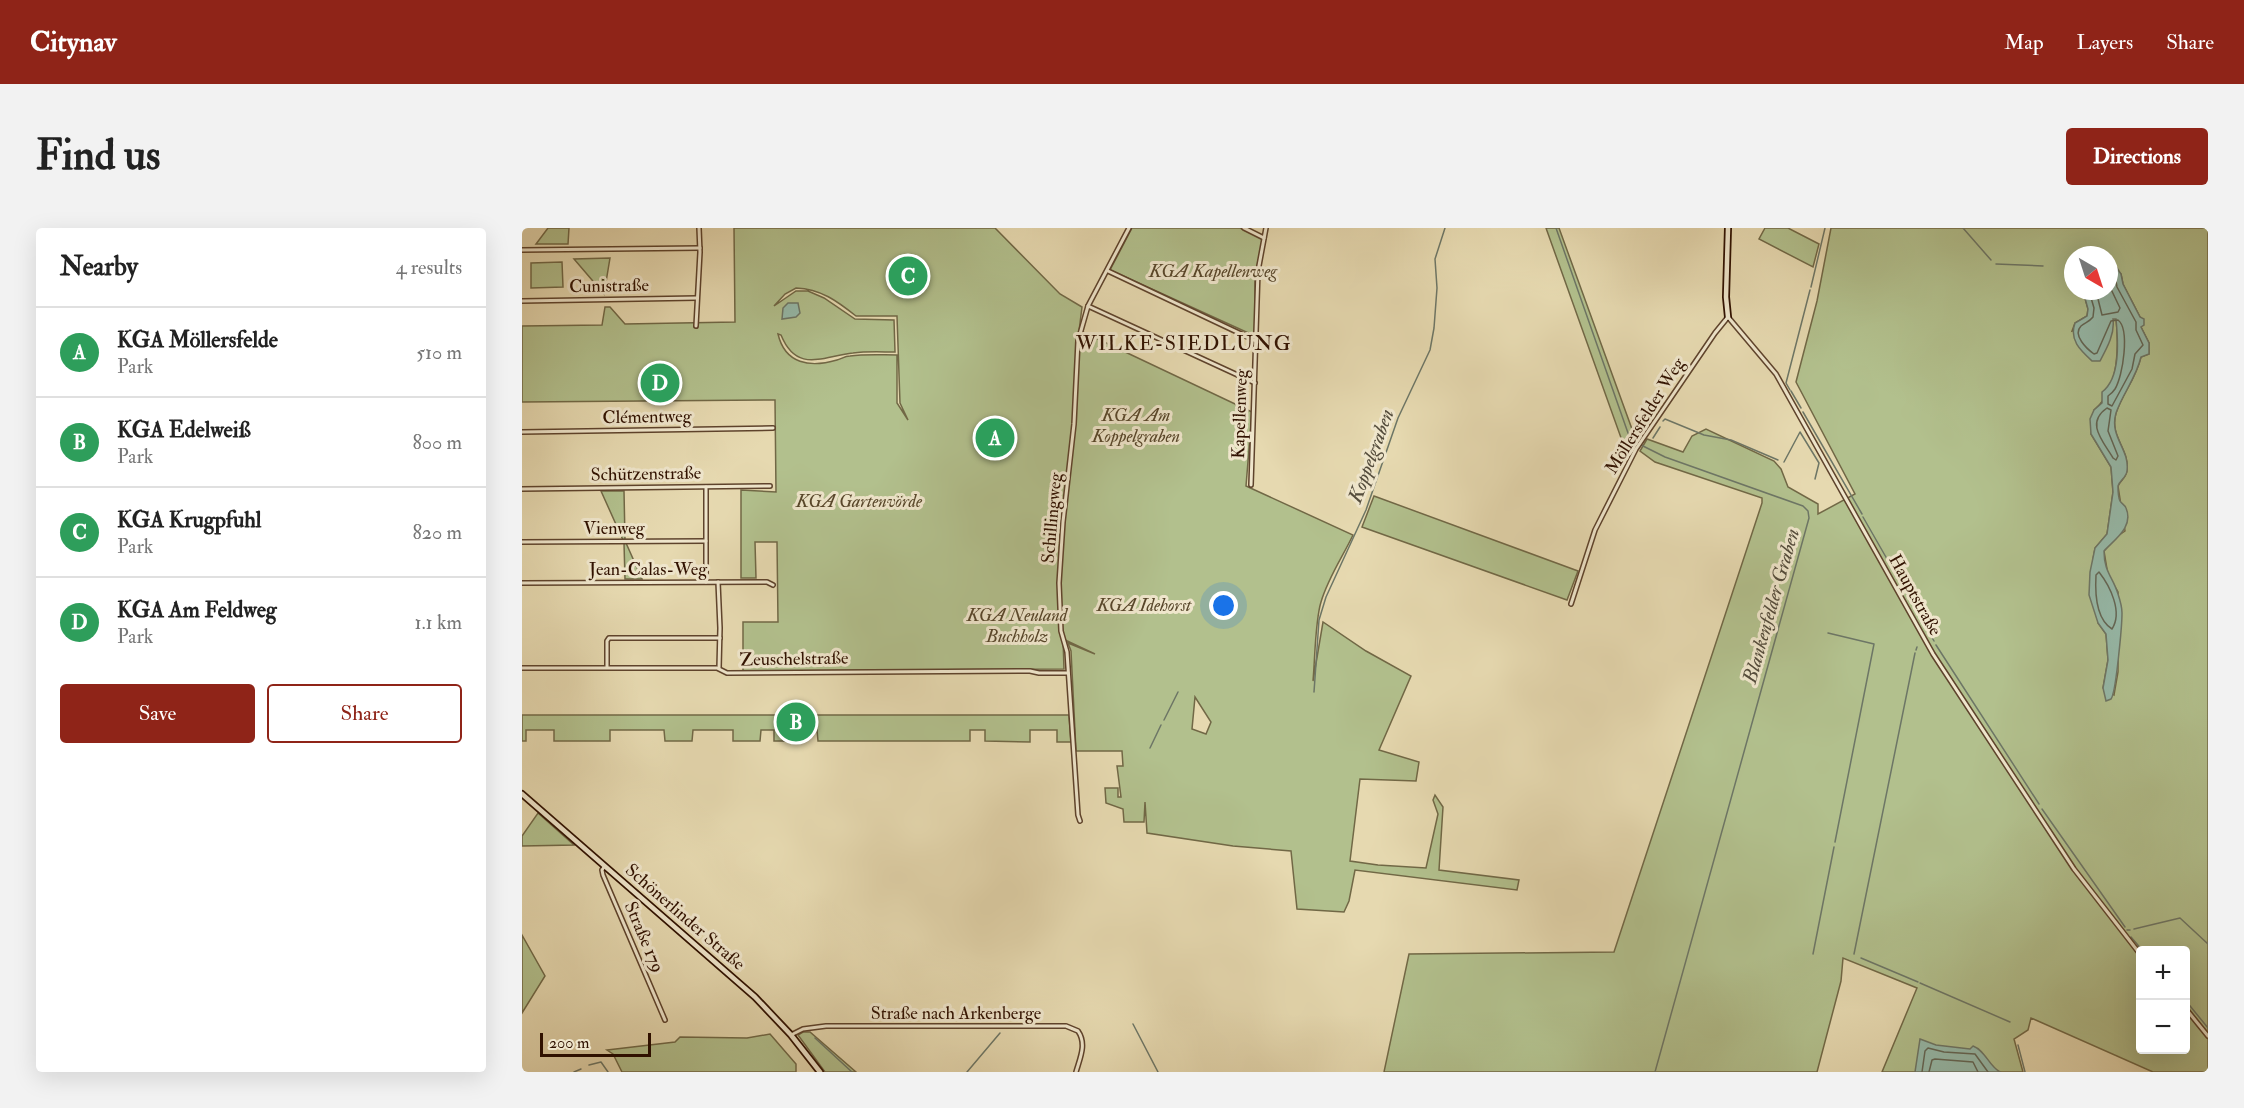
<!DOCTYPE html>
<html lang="en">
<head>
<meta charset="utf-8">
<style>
	body { margin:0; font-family:"IM FELL Double Pica",serif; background:#f2f2f2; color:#222 }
	.controls { position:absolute; right:18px; bottom:18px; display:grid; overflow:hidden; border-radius:6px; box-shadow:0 6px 24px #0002 }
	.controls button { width:54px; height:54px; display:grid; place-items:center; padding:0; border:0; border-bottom:2px solid #e0e0e0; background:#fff; color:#222; font:30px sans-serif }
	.compass { position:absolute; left:1542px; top:18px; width:54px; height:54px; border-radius:50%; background:#fff; box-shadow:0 6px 24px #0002; rotate:141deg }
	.scale { position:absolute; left:18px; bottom:15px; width:111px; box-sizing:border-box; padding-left:6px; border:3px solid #301100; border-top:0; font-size:16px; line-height:21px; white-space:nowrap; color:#301100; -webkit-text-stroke:4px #efe6cc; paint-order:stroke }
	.you { position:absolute; left:702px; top:378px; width:21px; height:21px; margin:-15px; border:4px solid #fff; border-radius:50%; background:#1a73e8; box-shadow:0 0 0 9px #1a73e833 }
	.badge { display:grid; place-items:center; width:39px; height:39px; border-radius:50%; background:#8f2418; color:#fff; font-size:20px; font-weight:700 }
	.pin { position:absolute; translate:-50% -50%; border:3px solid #fff; box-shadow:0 2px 6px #0006 }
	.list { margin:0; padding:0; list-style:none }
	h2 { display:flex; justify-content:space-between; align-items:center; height:78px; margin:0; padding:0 24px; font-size:26px }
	h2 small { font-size:20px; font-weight:400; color:#767676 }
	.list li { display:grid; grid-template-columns:39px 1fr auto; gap:18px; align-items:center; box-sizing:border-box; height:90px; padding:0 24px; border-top:2px solid #e0e0e0 }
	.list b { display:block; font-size:22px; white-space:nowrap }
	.list p { margin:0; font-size:20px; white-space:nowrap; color:#767676 }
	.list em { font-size:20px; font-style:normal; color:#767676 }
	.actions { display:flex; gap:12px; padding:18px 24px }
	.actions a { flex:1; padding:14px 0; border:2px solid #8f2418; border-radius:6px; text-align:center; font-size:21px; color:#8f2418 }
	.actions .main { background:#8f2418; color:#fff }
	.map { position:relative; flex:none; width:1686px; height:844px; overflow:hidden; border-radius:6px }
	header { display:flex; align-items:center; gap:36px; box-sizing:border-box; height:84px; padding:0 30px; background:#8f2418; color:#fff }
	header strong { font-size:28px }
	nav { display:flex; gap:33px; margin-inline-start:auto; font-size:21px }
	.intro { display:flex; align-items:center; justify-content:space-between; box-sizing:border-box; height:144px; padding:0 36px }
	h1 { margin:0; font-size:42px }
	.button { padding:15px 27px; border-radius:6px; background:#8f2418; color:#fff; font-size:21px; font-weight:700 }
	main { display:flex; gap:36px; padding:0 36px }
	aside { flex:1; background:#fff; border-radius:6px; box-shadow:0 6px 24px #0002 }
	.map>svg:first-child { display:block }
	.green { fill:#b2c08d; stroke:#716846; stroke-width:1.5; fill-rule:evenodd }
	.water { fill:#96baaa; stroke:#6d7666; stroke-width:1.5 }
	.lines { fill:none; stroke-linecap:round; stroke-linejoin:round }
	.shore { stroke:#636655; stroke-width:1.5 }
	.stream { stroke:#6d7666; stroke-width:1.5 }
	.street-casing { stroke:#5e432c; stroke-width:6 }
	.secondary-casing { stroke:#301100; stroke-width:8 }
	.street { stroke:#efe6cc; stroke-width:3 }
	.secondary { stroke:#efe6cc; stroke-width:4.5 }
	.labels { text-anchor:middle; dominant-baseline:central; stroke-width:6; stroke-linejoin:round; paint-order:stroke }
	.park-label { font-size:18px; font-style:italic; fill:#57462a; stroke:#efe6cc }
	.street-label { font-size:18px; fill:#301100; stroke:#efe6cc }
	.neighbourhood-label { font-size:20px; letter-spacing:1.5px; fill:#301100; stroke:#efe6cc }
	.water-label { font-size:20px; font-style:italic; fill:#544c3c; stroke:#efe6cc }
</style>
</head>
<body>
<header>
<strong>Citynav</strong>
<nav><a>Map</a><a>Layers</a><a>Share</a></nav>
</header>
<div class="intro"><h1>Find us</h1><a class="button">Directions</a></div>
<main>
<aside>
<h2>Nearby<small>4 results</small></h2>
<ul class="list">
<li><span class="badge" style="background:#2e9e5b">A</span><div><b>KGA Möllersfelde</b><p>Park</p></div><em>510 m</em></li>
<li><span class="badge" style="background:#2e9e5b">B</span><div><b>KGA Edelweiß</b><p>Park</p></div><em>800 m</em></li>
<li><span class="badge" style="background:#2e9e5b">C</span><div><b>KGA Krugpfuhl</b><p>Park</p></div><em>820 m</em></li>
<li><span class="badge" style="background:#2e9e5b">D</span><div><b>KGA Am Feldweg</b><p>Park</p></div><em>1.1 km</em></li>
</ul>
<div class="actions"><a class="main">Save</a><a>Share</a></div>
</aside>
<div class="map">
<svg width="1686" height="844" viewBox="0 0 1686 844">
	<rect width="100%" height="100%" fill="#e6d9b0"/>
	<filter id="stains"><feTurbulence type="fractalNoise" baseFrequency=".00333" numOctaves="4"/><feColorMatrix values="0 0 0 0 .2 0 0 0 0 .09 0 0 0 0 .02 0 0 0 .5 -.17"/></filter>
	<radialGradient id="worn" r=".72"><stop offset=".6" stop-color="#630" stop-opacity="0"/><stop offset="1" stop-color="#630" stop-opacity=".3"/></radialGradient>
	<g class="green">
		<polygon points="26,0 47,0 46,16 14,16"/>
		<path d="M212,0h261l65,66 22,13 -4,32 5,-7 169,80 -6,74 107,49c-11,23 -25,43 -32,67 -6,19 -6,58 -8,79l10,-59 43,29 45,25 -32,74 40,12 -3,19 -56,-2 -10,82 28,4 48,3 12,-54 -5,-14 2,-5 8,12 -4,63 80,10 -2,10 -162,-20 -6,31 -5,11 -47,-3 -6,-58 -58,-5 -86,-13 -2,-31 -1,20h-20l-1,-13 -17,-6 -1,-15h13v9h3l-4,-31h6l-1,-15h-46l-5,-100 -3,-8 27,11 -32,-15 1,30 -321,2v-49h35l-1,-80h-22l1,36h-15v-88l35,2 -1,-92 -253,2v-76l80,-1 3,-18h5l15,17 110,-2zM274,60c25,1 41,13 60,28h41l3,87 8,17 -11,-17v-48c-16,0 -32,-1 -47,1 -5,0 -9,3 -13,4 -27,8 -52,4 -59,-26l3,1c16,39 42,21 72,18 14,-2 29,-1 42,-1l-1,-32 -39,-1 -31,-21 -16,-7h-12l-22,15 11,-12zM673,469l16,25 -5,12 -14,-5z"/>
		<polygon points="610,0 718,0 741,11 733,48 733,108 588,42"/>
		<polygon points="1024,0 1037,0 1110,201 1118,209 1110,224 1103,221"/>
		<polygon points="1243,0 1266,0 1297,16 1291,39 1237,11"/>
		<path d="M1309,0h377v844h-55l-122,-54 -3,12 -14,9 9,33h-141l35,-84 -74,-30 -2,23 -24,91h-433l25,-118 205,-2 148,-449v-5l-107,-36 -15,-11 7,-12 36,13 9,-16 14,-7 68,32 7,8 7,18 30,17v10l37,-20 -59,-112 21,-81zM1551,27h36v11l12,8 2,10 17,33 1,10 8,16v11l-8,3c-5,21 -18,36 -25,56 -7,24 14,36 11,58 -1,7 -7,10 -9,15l7,45 -10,7 -11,13 4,24 10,17v80l-4,23 -11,-7 5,-28 -2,-26 -8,-11 -5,-64 2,-11 12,-14 6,-42 -2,-25 -20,-33 3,-24c25,-20 25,-62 22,-92l-44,13 3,-8 12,-7 1,-7 -5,-18h-10zM1618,722h46v100h-46z"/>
		<polygon points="88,30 82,66 52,31"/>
		<polygon points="40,34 41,59 9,60 9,35"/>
		<polygon points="79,263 102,263 103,312 101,312"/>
		<polygon points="852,268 1056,343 1045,372 840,299"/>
		<polygon points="102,315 104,315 120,351 103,351"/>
		<polygon points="0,487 547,487 549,514 535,514 535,502 508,502 508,514 463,513 463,502 448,502 448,513 296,513 295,502 282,502 282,513 252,513 252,502 239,502 238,513 211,513 211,502 171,502 170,513 143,513 142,502 88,502 88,513 32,513 32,502 4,502 4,513 0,513"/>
		<polygon points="16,585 52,617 0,618 0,608"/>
		<polygon points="0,707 23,748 0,785"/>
		<polygon points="281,804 288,804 334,844 303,844 276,807"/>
		<polygon points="248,806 274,836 274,844 100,844 91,826 85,822 153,814 158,809 225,810"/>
	</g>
	<g class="water">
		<path d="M1587,38l8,2 4,6 2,10 17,33 4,2v6l-3,2 8,16v11l-8,3c-5,21 -18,36 -25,56 -7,24 14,36 11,58 -1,7 -7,9 -9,15 0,5 0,11 2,15 1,2 5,4 6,7 8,19 -11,31 -22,43 0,21 9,26 14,43 2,6 4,13 4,19 0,12 -6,80 -11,86l-5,2 -3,-13 5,-28 -2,-26 -8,-11 -9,-28 1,-23 5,-24 12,-14 6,-42 -2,-25 -20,-33 -1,-15 4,-9 8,-7v-11c19,-14 16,-52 14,-73h-3c2,15 -6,29 -13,42h-8c-12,-11 -23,-21 -17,-38l12,-7 1,-7 -5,-18h26z"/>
		<polygon points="266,75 276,75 278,85 274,89 260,91 261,80"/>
		<path d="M1398,811l16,6 34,4 3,-3c13,5 15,19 27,26h-85z"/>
	</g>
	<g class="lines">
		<g class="shore">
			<path d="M1567,63l5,17 -1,9c-4,5 -7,5 -12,9 -9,9 6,23 13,28l3,-1 14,-32 7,-1c12,9 5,56 -3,69 -2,3 -4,5 -7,7v8l4,2 20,-37 3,-15 8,-9 -7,-15v-8l-19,-35 -2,-11 -6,-4"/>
			<polyline points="1574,63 1580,87 1596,84 1598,80 1587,57"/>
			<path d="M1585,180l4,2 -3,21 10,25 -2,4 -3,-2c-10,-17 -28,-35 -6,-50z"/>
			<path d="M1577,344c11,14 24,40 13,57 -16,-10 -17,-37 -16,-54z"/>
			<polyline points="1400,844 1403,823 1406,820 1422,824 1453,826 1466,844"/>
			<polyline points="1407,844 1410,832 1413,831 1451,834 1456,844"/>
		</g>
		<g class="stream">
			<polyline points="1034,0 1106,205 1117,216 1143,229 1281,278 1286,283 1287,290 1133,844"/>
			<polyline points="1441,0 1469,32"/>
			<polyline points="1474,36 1521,38"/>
			<polyline points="1289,59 1303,0"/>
			<polyline points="1268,162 1264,155 1288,62"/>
			<polyline points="1269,163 1279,180"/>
			<polyline points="1281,184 1340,286"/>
			<polyline points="1141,193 1143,191 1182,207 1209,212 1256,232"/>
			<polyline points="1131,210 1138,199"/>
			<polyline points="1262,234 1278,204 1297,235 1293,251"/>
			<polyline points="1341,289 1412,413"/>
			<polyline points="1306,405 1352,416 1313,614"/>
			<polyline points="1414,417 1517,576"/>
			<polyline points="1394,422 1395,419"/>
			<polyline points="792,464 797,392 804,369 844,282 876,190 908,122 912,100 915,60 913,31 923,0"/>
			<polyline points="642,492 656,464"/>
			<polyline points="628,520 639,497"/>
			<polyline points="1520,581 1603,699"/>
			<polyline points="1612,701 1658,690 1686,716"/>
			<polyline points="1605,702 1608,702"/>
			<polyline points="1609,709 1620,722"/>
			<polyline points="1291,726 1312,619"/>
			<polyline points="1332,726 1393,425"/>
			<polyline points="1339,730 1396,754"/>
			<polyline points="1398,755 1488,794"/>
			<polyline points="1664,773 1686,800"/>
			<polyline points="611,796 636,844"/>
			<polyline points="293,810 330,844"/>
			<polyline points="1496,817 1503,844"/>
			<polyline points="67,837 79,834 86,844"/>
			<polyline points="52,844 59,841"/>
			<polyline points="445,844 478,805"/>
		</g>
		<defs>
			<g id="street">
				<polyline points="722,0 742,10"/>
				<polyline points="0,22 178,20"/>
				<polyline points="586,43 734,113"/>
				<polyline points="0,73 175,70"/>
				<polyline points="566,78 733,155"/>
				<polyline points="174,98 178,24 177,0"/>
				<polyline points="0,204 251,200"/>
				<polyline points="729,257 736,43 744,0"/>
				<polyline points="0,261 248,258"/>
				<polyline points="0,314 184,313"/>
				<polyline points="184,354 184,259"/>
				<polyline points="196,354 198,400 197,440"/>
				<polyline points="0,355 245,354 251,357"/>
				<polyline points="1049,376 1073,302 1114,221 1193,105 1206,89 1254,146 1411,426 1552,641 1618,726"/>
				<polyline points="85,439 85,413 87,410 198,410"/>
				<polyline points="0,440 195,440 205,445 508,443 517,445 546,445"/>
				<polyline points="558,593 556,587 545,424 539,403 537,355 541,294 552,196 556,113 566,78 607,0"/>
				<polyline points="82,639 80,642 81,647 143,792"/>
				<polyline points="1664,781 1686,808"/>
				<path d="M269,807l12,-6 23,-3h240l12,5c9,13 2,27 -2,41"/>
			</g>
			<g id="secondary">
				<polyline points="1206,0 1204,69 1206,89"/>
				<polyline points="0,566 233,769 269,807 298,844"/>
			</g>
		</defs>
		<use href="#street" class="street-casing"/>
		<use href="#secondary" class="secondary-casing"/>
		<use href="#street" class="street"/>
		<use href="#secondary" class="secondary"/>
	</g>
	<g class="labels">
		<g class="park-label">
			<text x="691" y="43">KGA Kapellenweg</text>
			<text x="614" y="187">KGA Am<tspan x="614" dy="21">Koppelgraben</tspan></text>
			<text x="337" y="273">KGA Gartenvörde</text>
			<text x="622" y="377">KGA Idehorst</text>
			<text x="495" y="387">KGA Neuland<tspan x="495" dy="21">Buchholz</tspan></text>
		</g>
		<g class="street-label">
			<text transform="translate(87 58) rotate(-1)">Cunistraße</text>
			<text transform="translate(718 186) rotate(-88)">Kapellenweg</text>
			<text transform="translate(1123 188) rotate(-58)">Möllersfelder Weg</text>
			<text transform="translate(125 189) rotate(-1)">Clémentweg</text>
			<text transform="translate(124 246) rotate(-1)">Schützenstraße</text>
			<text transform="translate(530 290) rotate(-85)">Schillingweg</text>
			<text x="92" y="300">Vienweg</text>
			<text x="126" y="341">Jean-Calas-Weg</text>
			<text transform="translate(1393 367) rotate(61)">Hauptstraße</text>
			<text transform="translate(272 431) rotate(-1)">Zeuschelstraße</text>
			<text transform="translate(163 689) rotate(41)">Schönerlinder Straße</text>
			<text transform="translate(122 709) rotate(67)">Straße 179</text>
			<text x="434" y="785">Straße nach Arkenberge</text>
		</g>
		<g class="neighbourhood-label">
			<text x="662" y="115">WILKE-SIEDLUNG</text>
		</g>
		<g class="water-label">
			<text transform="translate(849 228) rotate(-70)">Koppelgraben</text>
			<text transform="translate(1249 378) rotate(-74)">Blankenfelder Graben</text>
		</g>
	</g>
	<rect width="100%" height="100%" filter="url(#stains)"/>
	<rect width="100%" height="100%" fill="url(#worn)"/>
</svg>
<div class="controls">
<button>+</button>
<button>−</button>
</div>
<svg class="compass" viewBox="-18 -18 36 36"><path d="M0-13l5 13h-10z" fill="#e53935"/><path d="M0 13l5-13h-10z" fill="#767676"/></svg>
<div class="scale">200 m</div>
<div class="you"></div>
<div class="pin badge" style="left:473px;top:210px;background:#2e9e5b">A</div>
<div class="pin badge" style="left:274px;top:494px;background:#2e9e5b">B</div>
<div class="pin badge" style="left:386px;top:48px;background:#2e9e5b">C</div>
<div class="pin badge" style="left:138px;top:155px;background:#2e9e5b">D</div>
</div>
</main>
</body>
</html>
